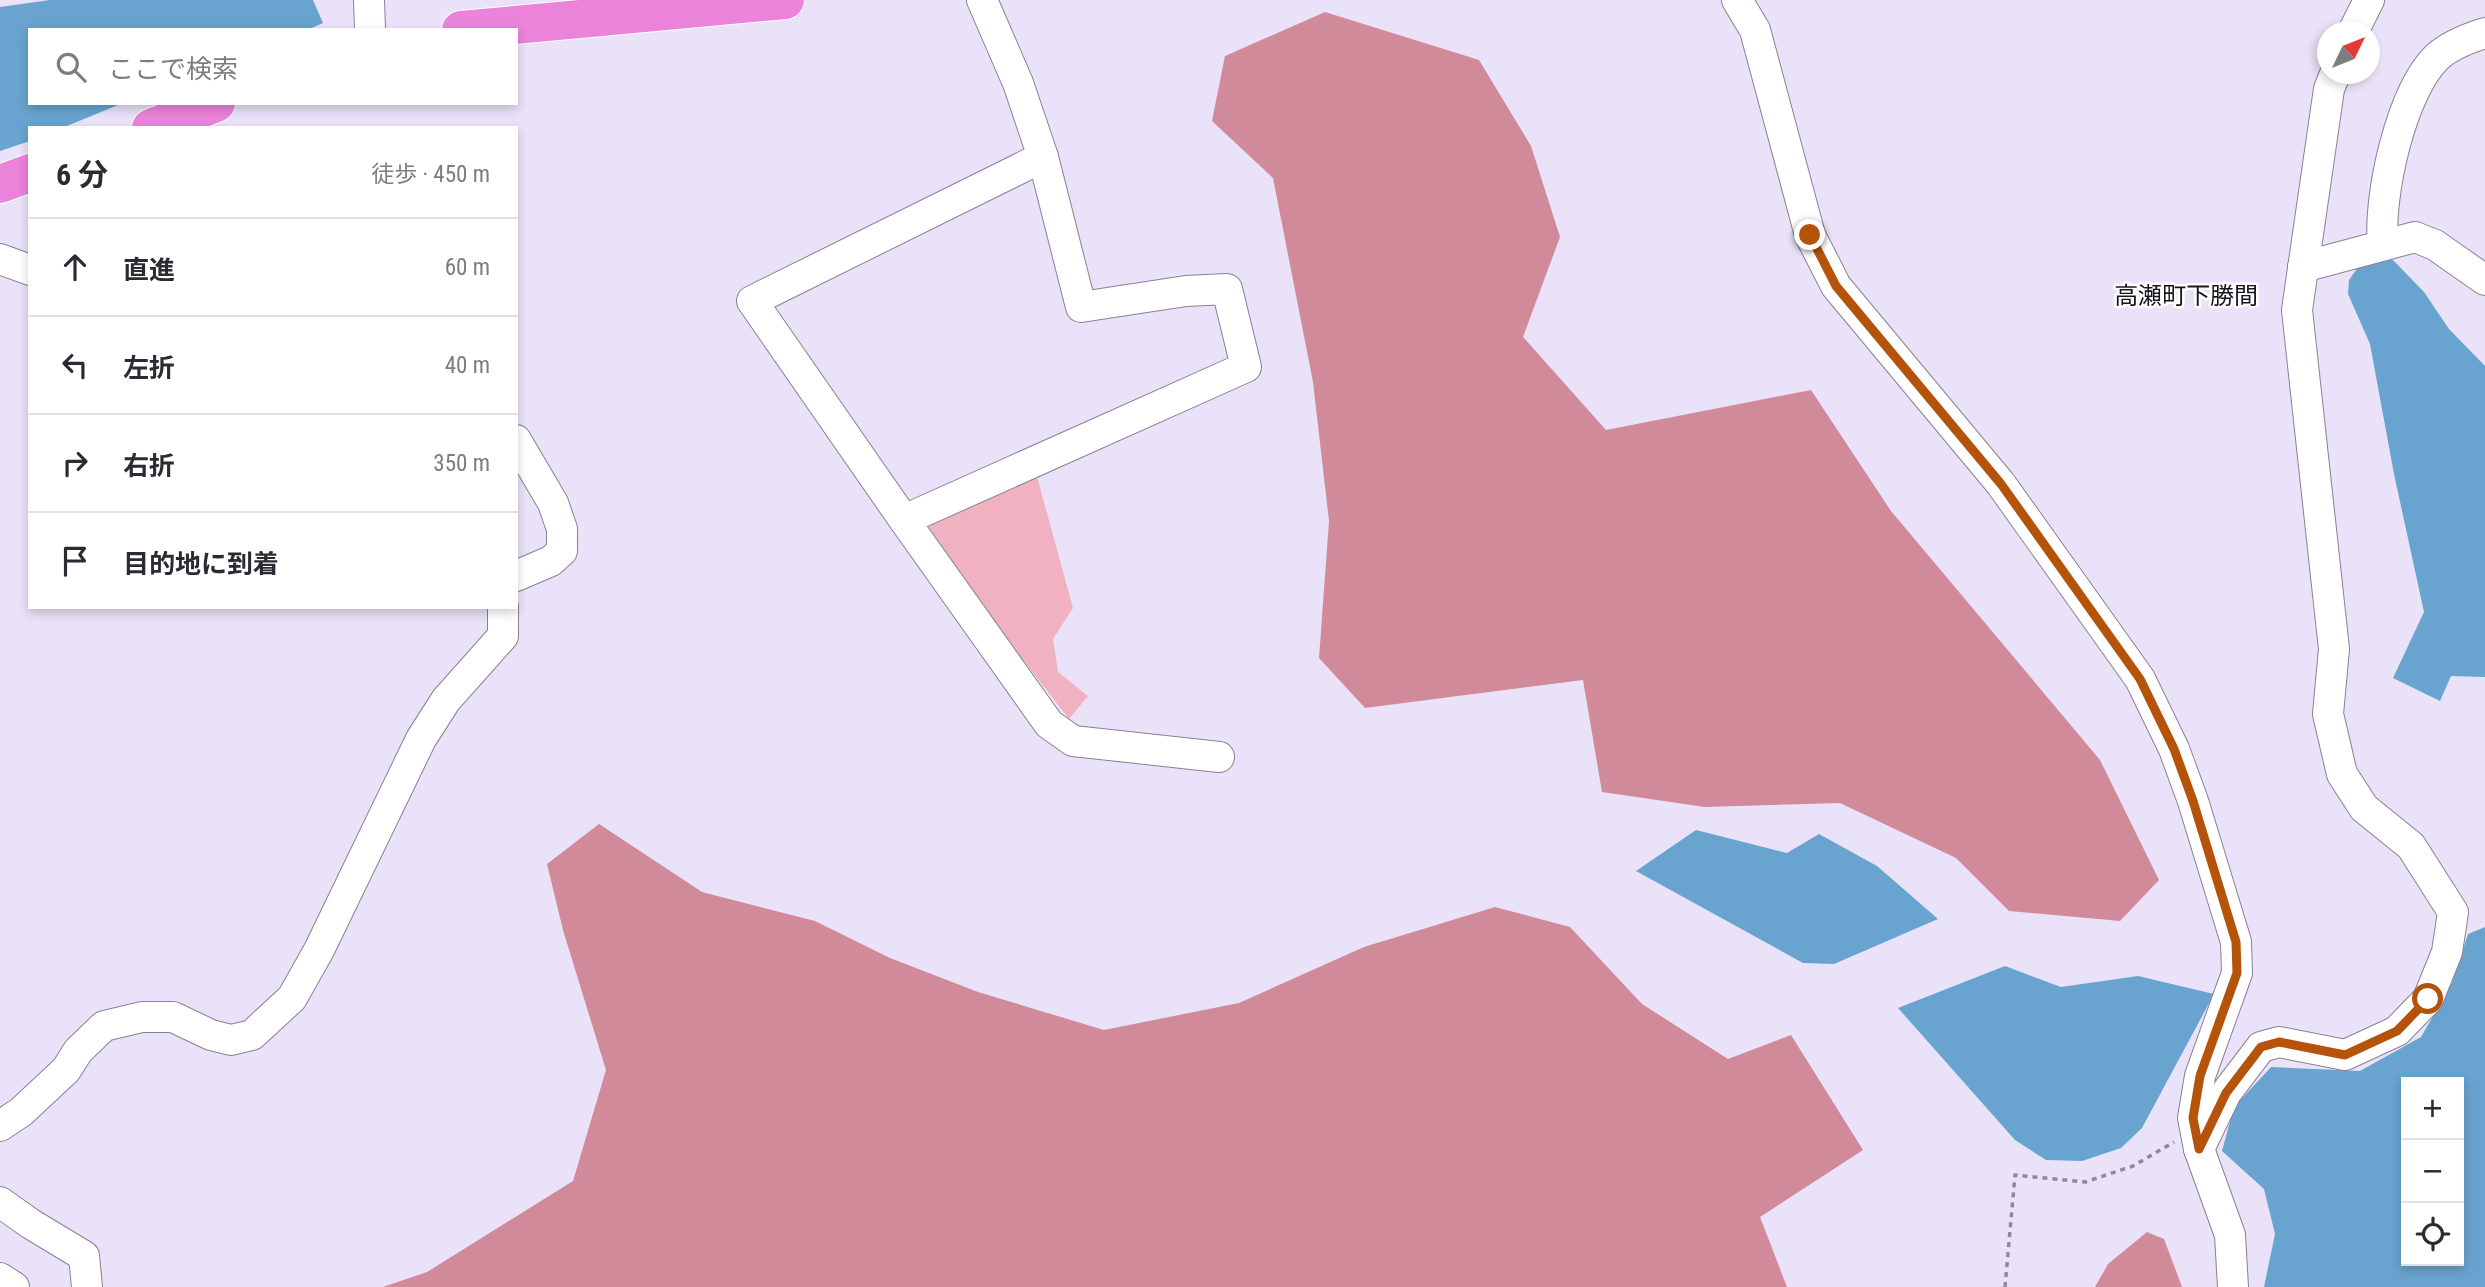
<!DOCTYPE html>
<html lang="ja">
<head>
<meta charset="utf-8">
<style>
	body { margin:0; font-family:"Roboto Condensed","Noto Sans JP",sans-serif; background:#f7f7f7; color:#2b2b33 }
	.controls { position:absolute; right:21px; bottom:21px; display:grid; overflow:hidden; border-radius:0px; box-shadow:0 4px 10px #0003 }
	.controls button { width:63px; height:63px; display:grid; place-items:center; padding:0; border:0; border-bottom:2px solid #e1e1e2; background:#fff; color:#2b2b33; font:35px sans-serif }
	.compass { position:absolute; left:2317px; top:21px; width:63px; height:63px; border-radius:50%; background:#fff; box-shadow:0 4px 10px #0003; rotate:47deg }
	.stop { position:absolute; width:21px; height:21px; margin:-16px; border:5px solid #b45309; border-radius:50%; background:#fff }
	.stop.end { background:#b45309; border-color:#fff; box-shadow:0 2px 7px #0008 }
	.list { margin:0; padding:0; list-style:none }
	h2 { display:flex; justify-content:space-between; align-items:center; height:91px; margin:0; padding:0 28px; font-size:30px }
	h2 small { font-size:23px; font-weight:400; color:#7c7c81 }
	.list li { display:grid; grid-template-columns:46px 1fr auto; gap:21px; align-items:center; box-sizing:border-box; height:98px; padding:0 28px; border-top:2px solid #e1e1e2 }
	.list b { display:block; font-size:26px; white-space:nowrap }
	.list em { font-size:23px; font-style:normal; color:#7c7c81 }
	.icon { flex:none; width:38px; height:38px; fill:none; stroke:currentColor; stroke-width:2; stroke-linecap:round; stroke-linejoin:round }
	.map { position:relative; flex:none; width:2485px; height:1287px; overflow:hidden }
	.search { position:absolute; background:#fff; box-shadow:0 4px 10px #0003; left:28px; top:28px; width:490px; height:77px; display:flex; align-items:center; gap:18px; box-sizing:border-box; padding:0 24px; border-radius:0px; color:#7c7c81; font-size:26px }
	.panel { position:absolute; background:#fff; box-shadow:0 4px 10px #0003; left:28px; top:126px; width:490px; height:483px; border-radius:0px }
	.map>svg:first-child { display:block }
	.green { fill:#f0b2c0 }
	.forest { fill:#d18a9a }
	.water { fill:#68a4cf; fill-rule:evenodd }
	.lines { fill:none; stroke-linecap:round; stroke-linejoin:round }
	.minor-casing { stroke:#888195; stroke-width:32 }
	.highway-casing { stroke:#fff; stroke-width:40 }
	.path { stroke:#8f8998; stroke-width:3.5; stroke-dasharray:5 5; stroke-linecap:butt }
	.minor { stroke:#fff; stroke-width:30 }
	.highway { stroke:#eb83da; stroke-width:38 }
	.route { stroke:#b45309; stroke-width:9 }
	.labels { text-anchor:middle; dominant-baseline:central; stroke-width:5; stroke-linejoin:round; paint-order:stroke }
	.quarter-label { font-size:24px; fill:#17141b; stroke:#fff }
</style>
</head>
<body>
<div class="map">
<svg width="2485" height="1287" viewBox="0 0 2485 1287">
	<rect width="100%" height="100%" fill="#eae2f8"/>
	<polygon class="green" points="1036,473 1073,608 1053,639 1058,672 1088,696 1069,719 925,534 934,520"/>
	<g class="forest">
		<polygon points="1325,12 1479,60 1531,146 1560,237 1523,337 1606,430 1811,390 1891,511 2100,760 2159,880 2120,921 2009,911 1956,858 1840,803 1705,807 1602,792 1583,680 1365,708 1319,658 1329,521 1313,382 1273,178 1212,121 1225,56"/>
		<polygon points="599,824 702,892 815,921 890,958 978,992 1104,1030 1239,1003 1364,947 1495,907 1570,927 1642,1004 1728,1059 1791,1035 1863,1150 1760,1217 1787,1287 383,1287 427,1272 573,1181 606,1070 563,930 547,864"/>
		<polygon points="2147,1232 2164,1239 2182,1287 2095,1287 2108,1264"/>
	</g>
	<g class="water">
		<polygon points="50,0 313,0 323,23 307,30 30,30 30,103 123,103 62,128 30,128 30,141 0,151 0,7"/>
		<polygon points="2374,257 2393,260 2424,292 2449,329 2485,366 2485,677 2451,676 2440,701 2393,678 2424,612 2394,474 2370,344 2348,294 2349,280 2358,267"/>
		<polygon points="1696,830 1787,853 1819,834 1877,866 1938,919 1834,964 1803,963 1636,871"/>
		<path d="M2485,927v360h-221l11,-53 -11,-45 -42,-38 12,-44 37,-40 89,4 61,-34 31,-54 16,-49zM2406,1082h53v179h-53z"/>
		<polygon points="2005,966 2061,987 2138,976 2214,994 2142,1128 2121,1148 2082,1161 2046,1160 2015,1140 1898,1008"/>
	</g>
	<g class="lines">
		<defs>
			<g id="minor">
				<polyline points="369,0 370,30"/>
				<polyline points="1737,0 1755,30 1810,235 1836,286 2001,484 2140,679 2174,749 2193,801 2236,942 2237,973 2200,1076 2193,1118 2199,1149 2230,1235 2233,1287"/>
				<polyline points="2353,32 2369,0"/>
				<polyline points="1043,157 752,301 904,520 1049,724 1073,741 1219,757"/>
				<path d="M2383,245c-5,-49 18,-153 54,-188 13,-12 32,-19 48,-24"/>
				<polyline points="0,259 30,270"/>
				<polyline points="2303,267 2415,237 2435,245 2485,280"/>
				<polyline points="516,440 553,503 562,529 562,551 551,561 516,576"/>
				<polyline points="904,520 1246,367 1227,289 1186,291 1081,307 1043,157 1018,83 982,0"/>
				<polyline points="0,1126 21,1112 66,1070 78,1051 104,1026 142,1017 173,1017 211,1035 231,1040 252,1035 292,998 319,950 421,739 446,700 503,636 503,607"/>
				<polyline points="2199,1149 2226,1093 2261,1047 2279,1042 2345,1055 2397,1031 2428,999 2447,952 2453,912 2411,846 2364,808 2342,774 2328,714 2334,649 2297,310 2329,89 2335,74"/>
				<polyline points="0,1202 31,1224 84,1256 87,1287"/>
				<polyline points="0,1278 14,1287"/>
			</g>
			<g id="highway">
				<polyline points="461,30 785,0"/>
				<polyline points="151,128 216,103"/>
				<polyline points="0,184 30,173"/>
			</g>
		</defs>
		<use href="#minor" class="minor-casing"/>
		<use href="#highway" class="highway-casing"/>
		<polyline class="path" points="2005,1287 2015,1175 2085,1182 2133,1166 2174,1142"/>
		<use href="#minor" class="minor"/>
		<use href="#highway" class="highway"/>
	</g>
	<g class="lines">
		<polyline class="route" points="1810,235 1836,286 2001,484 2140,679 2174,749 2193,801 2236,942 2237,973 2200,1076 2193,1118 2199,1149 2226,1093 2261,1047 2279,1042 2345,1055 2397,1031 2428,999"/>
	</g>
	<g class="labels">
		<g class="quarter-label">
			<text x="2186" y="296">高瀬町下勝間</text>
		</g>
	</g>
</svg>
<div class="controls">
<button>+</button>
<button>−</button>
<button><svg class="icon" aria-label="locate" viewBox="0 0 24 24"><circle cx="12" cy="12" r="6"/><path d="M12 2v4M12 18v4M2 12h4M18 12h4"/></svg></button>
</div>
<svg class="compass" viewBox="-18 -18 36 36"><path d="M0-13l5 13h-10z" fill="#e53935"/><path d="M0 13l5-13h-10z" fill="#7c7c81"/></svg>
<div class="stop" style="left:2428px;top:999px"></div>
<div class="stop end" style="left:1810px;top:235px"></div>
<div class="search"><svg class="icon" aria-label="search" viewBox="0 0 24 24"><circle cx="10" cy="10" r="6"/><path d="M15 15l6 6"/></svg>ここで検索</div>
<section class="panel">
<h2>6 分<small>徒歩 · 450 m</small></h2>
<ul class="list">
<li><svg class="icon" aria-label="ahead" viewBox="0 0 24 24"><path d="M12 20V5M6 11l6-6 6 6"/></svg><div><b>直進</b></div><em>60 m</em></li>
<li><svg class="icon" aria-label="left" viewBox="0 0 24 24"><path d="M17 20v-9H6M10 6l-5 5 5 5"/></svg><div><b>左折</b></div><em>40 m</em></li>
<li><svg class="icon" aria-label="right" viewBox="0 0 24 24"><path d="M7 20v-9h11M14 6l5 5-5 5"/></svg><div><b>右折</b></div><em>350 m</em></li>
<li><svg class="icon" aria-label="arrive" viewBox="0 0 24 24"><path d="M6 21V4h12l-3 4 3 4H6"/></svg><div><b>目的地に到着</b></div></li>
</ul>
</section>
</div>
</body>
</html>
